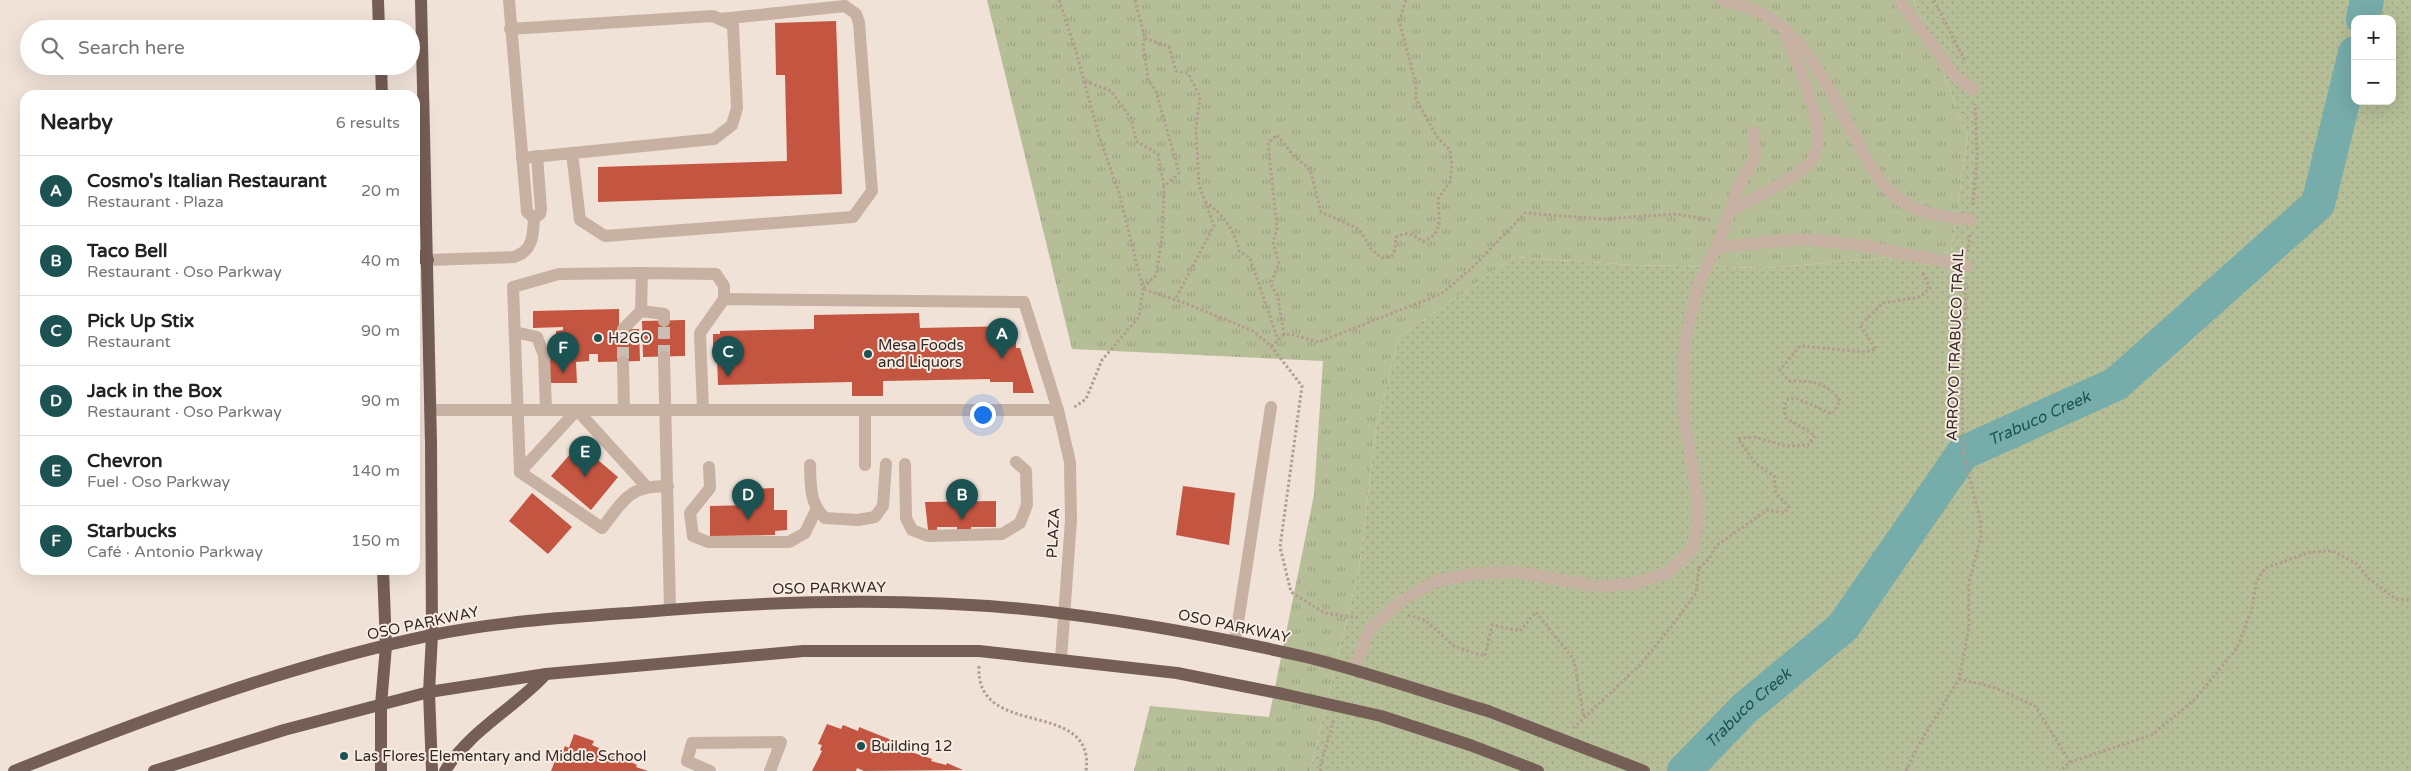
<!DOCTYPE html>
<html lang="en">
<head>
<meta charset="utf-8">
<style>
	body { margin:0; font-family:"Varela Round",sans-serif; background:#f6f6f6; color:#222 }
	.controls { position:absolute; right:15px; top:15px; display:grid; overflow:hidden; border-radius:10px; box-shadow:0 5px 20px #0002 }
	.controls button { width:45px; height:45px; display:grid; place-items:center; padding:0; border:0; border-bottom:1px solid #e0e0e0; background:#fff; color:#222; font:25px sans-serif }
	.you { position:absolute; left:982px; top:414px; width:18px; height:18px; margin:-12px; border:4px solid #fff; border-radius:50%; background:#1a73e8; box-shadow:0 0 0 8px #1a73e833 }
	.badge { display:grid; place-items:center; width:32px; height:32px; border-radius:50%; background:#1c5352; color:#fff; font-size:16px; font-weight:700 }
	.pin { position:absolute; translate:-50% -41px; filter:drop-shadow(0 1px 2px #0008) }
	.pin::after { content:''; position:absolute; top:26px; width:18px; height:15px; background:inherit; clip-path:polygon(0 0,100% 0,50% 100%) }
	.list { margin:0; padding:0; list-style:none }
	h2 { display:flex; justify-content:space-between; align-items:center; height:65px; margin:0; padding:0 20px; font-size:21px }
	h2 small { font-size:16px; font-weight:400; color:#767676 }
	.list li { display:grid; grid-template-columns:32px 1fr auto; gap:15px; align-items:center; box-sizing:border-box; height:70px; padding:0 20px; border-top:1px solid #e0e0e0 }
	.list b { display:block; font-size:19px; white-space:nowrap }
	.list p { margin:0; font-size:16px; white-space:nowrap; color:#767676 }
	.list em { font-size:16px; font-style:normal; color:#767676 }
	.icon { flex:none; width:28px; height:28px; fill:none; stroke:currentColor; stroke-width:2; stroke-linecap:round; stroke-linejoin:round }
	.map { position:relative; flex:none; width:2411px; height:771px; overflow:hidden }
	.search { position:absolute; background:#fff; box-shadow:0 5px 20px #0002; left:20px; top:20px; width:400px; height:55px; display:flex; align-items:center; gap:12px; box-sizing:border-box; padding:0 18px; border-radius:28px; color:#767676; font-size:19px }
	.panel { position:absolute; background:#fff; box-shadow:0 5px 20px #0002; left:20px; top:90px; width:400px; height:485px; border-radius:15px }
	.map>svg:first-child { display:block }
	.grass { fill:url(#grass-tufts) }
	.park { fill:url(#park-dots); fill-rule:evenodd }
	.lines { fill:none; stroke-linecap:round; stroke-linejoin:round }
	.river { stroke:#76acaa; stroke-width:34 }
	.building { fill:#c45541 }
	.minor-tunnel { stroke:#cabdb3; stroke-width:12; stroke-dasharray:12 6; stroke-linecap:butt }
	.path { stroke:#b39b8e; stroke-width:3; stroke-dasharray:2.5 2.5; stroke-linecap:butt }
	.minor { stroke:#c7b1a3; stroke-width:12 }
	.major { stroke:#755e56; stroke-width:12 }
	.major-bridge { stroke:#755e56; stroke-width:12 }
	.poi-dot { fill:#1c5352; stroke:#f8ece3; stroke-width:2 }
	.labels { text-anchor:middle; dominant-baseline:central; stroke-width:4; stroke-linejoin:round; paint-order:stroke }
	.poi-label { font-size:15px; fill:#332825; stroke:#f8ece3; text-anchor:start }
	.street-label { font-size:15px; fill:#332825; stroke:#f8ece3 }
	.water-label { font-size:16px; font-style:italic; fill:#1c5352; stroke:#f8ece3 }
</style>
</head>
<body>
<div class="map">
<svg width="2411" height="771" viewBox="0 0 2411 771">
	<defs>
		<pattern id="grass-tufts" width="24" height="20" patternUnits="userSpaceOnUse" patternTransform="scale(1.25)"><rect width="24" height="20" fill="#b5be97"/><path d="M3 7l-1-3M5 7V3M7 7l1-3M15 17l-1-3M17 17v-4M19 17l1-3" fill="none" stroke="#9ca382"/></pattern>
		<pattern id="park-dots" width="8" height="8" patternUnits="userSpaceOnUse" patternTransform="scale(1.25)"><rect width="8" height="8" fill="#b5be97"/><path d="M2 2h.1M6 6h.1" fill="none" stroke="#9ca382" stroke-width="1.8" stroke-linecap="round"/></pattern>
	</defs>
	<rect width="100%" height="100%" fill="#f0e2d7"/>
	<polygon class="grass" points="987,0 1914,0 1968,136 1951,252 1768,268 1634,265 1514,257 1399,337 1376,428 1359,569 1310,771 1134,771 1150,706 1269,717 1314,495 1323,361 1072,349"/>
	<path class="park" d="M1914,0h497v771h-1101l49,-202 17,-141 23,-91 115,-80 120,8 134,3 183,-16 17,-116zM2355,19h37v82h-37z"/>
	<g class="lines">
		<g class="river">
			<polyline points="2363,19 2367,0"/>
			<path id="s1" d="M1684,771l61,-63 98,-81 120,-174 153,-69 202,-180 37,-151"/>
		</g>
	</g>
	<g class="building">
		<polygon points="836,21 842,194 598,202 598,167 787,161 785,75 776,75 775,23"/>
		<polygon points="619,309 619,329 639,329 640,361 598,362 598,354 589,354 589,361 576,362 577,383 549,383 548,345 556,345 556,331 563,330 563,327 533,328 533,311"/>
		<polygon points="919,313 920,328 1013,326 1013,335 1016,335 1016,348 1020,348 1034,393 1013,393 1013,382 990,382 990,379 883,381 883,396 852,396 852,382 718,385 717,358 722,357 722,355 713,355 713,334 720,334 720,331 814,329 814,315"/>
		<polygon points="685,320 685,356 643,357 642,321"/>
		<polygon points="579,444 618,477 591,510 551,476"/>
		<polygon points="1183,486 1235,493 1229,545 1176,535"/>
		<polygon points="774,488 774,510 787,510 787,530 775,531 775,535 710,536 710,506 753,505 752,489"/>
		<polygon points="532,493 572,527 548,554 509,521"/>
		<polygon points="996,501 996,527 971,527 971,530 957,530 957,527 937,527 937,530 928,530 925,502"/>
		<polygon points="827,724 841,729 843,725 858,731 859,727 894,741 893,742 900,745 899,748 932,759 931,761 946,765 947,763 963,770 864,771 857,768 856,771 812,771 822,751 820,750 822,745 818,744"/>
		<polygon points="574,734 594,741 592,745 599,748 598,751 613,756 615,753 630,759 629,761 637,765 636,767 648,771 551,771 555,761 558,763 565,746 569,748"/>
	</g>
	<g class="lines">
		<g class="minor-tunnel">
			<polyline points="623,329 623,362"/>
			<polyline points="664,357 664,321"/>
		</g>
		<g class="path">
			<polyline points="1059,0 1075,48 1099,136 1119,193 1143,289 1139,317 1102,360 1086,399 1073,408"/>
			<polyline points="1135,0 1145,38 1143,43 1148,79 1156,91 1179,173 1164,187 1162,239 1156,275 1143,289 1185,303 1253,331 1271,346 1284,335 1290,334 1319,342 1441,294 1471,269 1525,213 1602,219 1676,214 1710,220"/>
			<polyline points="1934,0 1965,61"/>
			<polyline points="1145,38 1169,47 1176,71 1188,73 1200,97 1196,129 1199,185 1214,226 1175,300"/>
			<polyline points="1085,81 1111,91 1131,118 1136,141 1158,154 1164,186"/>
			<path d="M1205,202c18,11 30,29 34,49l11,7 28,82"/>
			<polyline points="1973,205 1977,155 1975,104"/>
			<polyline points="1968,252 1970,233"/>
			<path d="M1284,335l-6,-37 -7,-14 8,-21 -6,-21 4,-13 -9,-86 9,-8 18,22 15,12 11,43 38,17 13,21 10,8 10,-2 3,-7 1,-12c12,-6 17,-3 27,5 21,-10 16,-22 15,-43l12,-17 2,-16 -2,-16 -13,-13 -21,-38v-15l-17,-63 7,-21"/>
			<polyline points="1271,346 1302,386 1280,547 1291,592 1325,613 1360,618"/>
			<path d="M1699,568l10,-9 7,-13 51,-36 17,3 5,-6 -13,-14 -2,-17 -18,-12 -18,-25 16,-2 32,9 22,-1 7,-10 -29,-17 -2,-11 4,-8 8,-1 36,16 8,-13c-11,-18 -31,-21 -51,-20l-9,-11 20,-24 65,6 11,-3 -16,-24 23,-22 37,-6 10,-9 -8,-17"/>
			<polyline points="1408,615 1425,620 1455,647 1485,656 1492,625 1520,631 1536,612 1574,660 1584,718"/>
			<path d="M979,666c-4,75 117,31 107,105"/>
			<polyline points="1959,679 1993,687 2035,706 2070,762 2060,771"/>
			<polyline points="1573,728 1640,665 1674,623 1696,593 1699,568"/>
			<polyline points="2070,762 2152,735 2194,700 2237,648 2252,609 2256,582 2265,568 2311,552 2332,551 2357,564 2368,578 2396,599 2411,600"/>
			<polyline points="1321,771 1320,767 1334,719"/>
			<polyline points="1906,771 1918,746 1959,679 1969,628 1969,582 1981,537 1980,518 1963,453 1962,400 1966,281"/>
		</g>
		<g class="minor">
			<polyline points="509,0 527,212 534,218"/>
			<path d="M1722,0c14,4 30,8 43,15 47,27 70,87 95,132 12,23 25,45 48,58 19,10 42,12 63,15"/>
			<polyline points="1899,0 1956,77 1973,89"/>
			<polyline points="510,29 713,16 733,25 737,108 732,125 714,139 522,158"/>
			<polyline points="572,153 580,220 605,236 853,217 872,191 859,23 856,14 845,6 720,19"/>
			<polyline points="1730,211 1736,191 1755,157 1754,132"/>
			<polyline points="534,218 540,214 541,209 537,156"/>
			<path d="M1717,247l13,-36c20,-11 69,-34 81,-50 22,-29 -16,-97 -25,-128"/>
			<path d="M428,260l86,-3c19,-6 19,-21 20,-39"/>
			<path d="M642,273l-83,1 -46,13 7,185 82,56c23,-29 26,-42 66,-42"/>
			<polyline points="664,321 664,314 641,311 642,273 716,274 724,286 724,299"/>
			<polyline points="623,329 641,311"/>
			<polyline points="515,332 537,337 544,355 546,409"/>
			<polyline points="664,357 670,609"/>
			<polyline points="623,362 624,410"/>
			<polyline points="430,410 1058,410"/>
			<polyline points="703,410 700,333 724,299 1024,302 1058,410 1070,462 1071,520 1061,659"/>
			<polyline points="905,464 906,518 912,530 928,536 1002,534 1020,523 1027,505 1026,471 1016,462"/>
			<path d="M810,465c1,21 -1,38 15,53l33,2 17,-3 8,-11 3,-42"/>
			<polyline points="865,465 865,410"/>
			<polyline points="709,467 710,488 690,513 693,536 708,542 789,542 805,533 816,510"/>
			<polyline points="520,472 577,410 646,486"/>
			<polyline points="1235,642 1271,407"/>
			<polyline points="1354,670 1369,630 1401,601 1436,581 1480,573 1517,572 1600,587 1636,583 1667,573 1692,550 1698,526 1697,495 1684,417 1683,363 1687,331 1699,282 1717,247 1806,239 1858,245 1967,266"/>
			<polyline points="710,771 687,761 692,743 781,742 770,771"/>
		</g>
		<g class="major">
			<polyline points="378,0 379,29"/>
			<polyline points="421,0 431,443 432,635 429,692 432,771"/>
			<polyline points="381,66 382,95"/>
			<polyline points="415,252 417,257 428,260"/>
			<path d="M14,771c133,-53 277,-107 418,-136 69,-14 140,-18 211,-23 136,-12 288,-16 424,2 80,10 160,25 239,43 61,15 121,36 182,54"/>
			<polyline points="154,771 284,730 429,692 546,674 803,651 979,651 1177,673 1283,694 1381,716 1470,745"/>
			<polyline points="381,771 381,705 386,646 383,570"/>
			<path d="M445,771c25,-41 70,-63 101,-97"/>
		</g>
		<g class="major-bridge">
			<polyline points="1488,711 1644,771"/>
			<polyline points="1470,745 1538,771"/>
		</g>
	</g>
	<g class="poi-dot">
		<circle cx="598" cy="338" r="5"/>
		<circle cx="868" cy="354" r="5"/>
		<circle cx="861" cy="746" r="5"/>
		<circle cx="344" cy="756" r="5"/>
	</g>
	<g class="labels">
		<g class="poi-label">
			<text x="608" y="338">H2GO</text>
			<text x="878" y="345">Mesa Foods<tspan x="878" dy="17">and Liquors</tspan></text>
			<text x="871" y="746">Building 12</text>
			<text x="354" y="756">Las Flores Elementary and Middle School</text>
		</g>
		<g class="street-label">
			<text transform="translate(1955 345) rotate(-88)">ARROYO TRABUCO TRAIL</text>
			<text transform="translate(1053 533) rotate(-87)">PLAZA</text>
			<text transform="translate(829 588) rotate(-1)">OSO PARKWAY</text>
			<text transform="translate(423 623) rotate(-12)">OSO PARKWAY</text>
			<text transform="translate(1234 626) rotate(12)">OSO PARKWAY</text>
		</g>
		<g class="water-label">
			<text stroke="none"><textPath href="#s1" startOffset="510">Trabuco Creek</textPath></text>
			<text stroke="none"><textPath href="#s1" startOffset="90">Trabuco Creek</textPath></text>
		</g>
	</g>
</svg>
<div class="controls">
<button>+</button>
<button>−</button>
</div>
<div class="you"></div>
<div class="pin badge" style="left:1002px;top:359px">A</div>
<div class="pin badge" style="left:962px;top:520px">B</div>
<div class="pin badge" style="left:728px;top:377px">C</div>
<div class="pin badge" style="left:748px;top:520px">D</div>
<div class="pin badge" style="left:585px;top:477px">E</div>
<div class="pin badge" style="left:563px;top:373px">F</div>
<div class="search"><svg class="icon" aria-label="search" viewBox="0 0 24 24"><circle cx="10" cy="10" r="6"/><path d="M15 15l6 6"/></svg>Search here</div>
<section class="panel">
<h2>Nearby<small>6 results</small></h2>
<ul class="list">
<li><span class="badge">A</span><div><b>Cosmo's Italian Restaurant</b><p>Restaurant · Plaza</p></div><em>20 m</em></li>
<li><span class="badge">B</span><div><b>Taco Bell</b><p>Restaurant · Oso Parkway</p></div><em>40 m</em></li>
<li><span class="badge">C</span><div><b>Pick Up Stix</b><p>Restaurant</p></div><em>90 m</em></li>
<li><span class="badge">D</span><div><b>Jack in the Box</b><p>Restaurant · Oso Parkway</p></div><em>90 m</em></li>
<li><span class="badge">E</span><div><b>Chevron</b><p>Fuel · Oso Parkway</p></div><em>140 m</em></li>
<li><span class="badge">F</span><div><b>Starbucks</b><p>Café · Antonio Parkway</p></div><em>150 m</em></li>
</ul>
</section>
</div>
</body>
</html>
